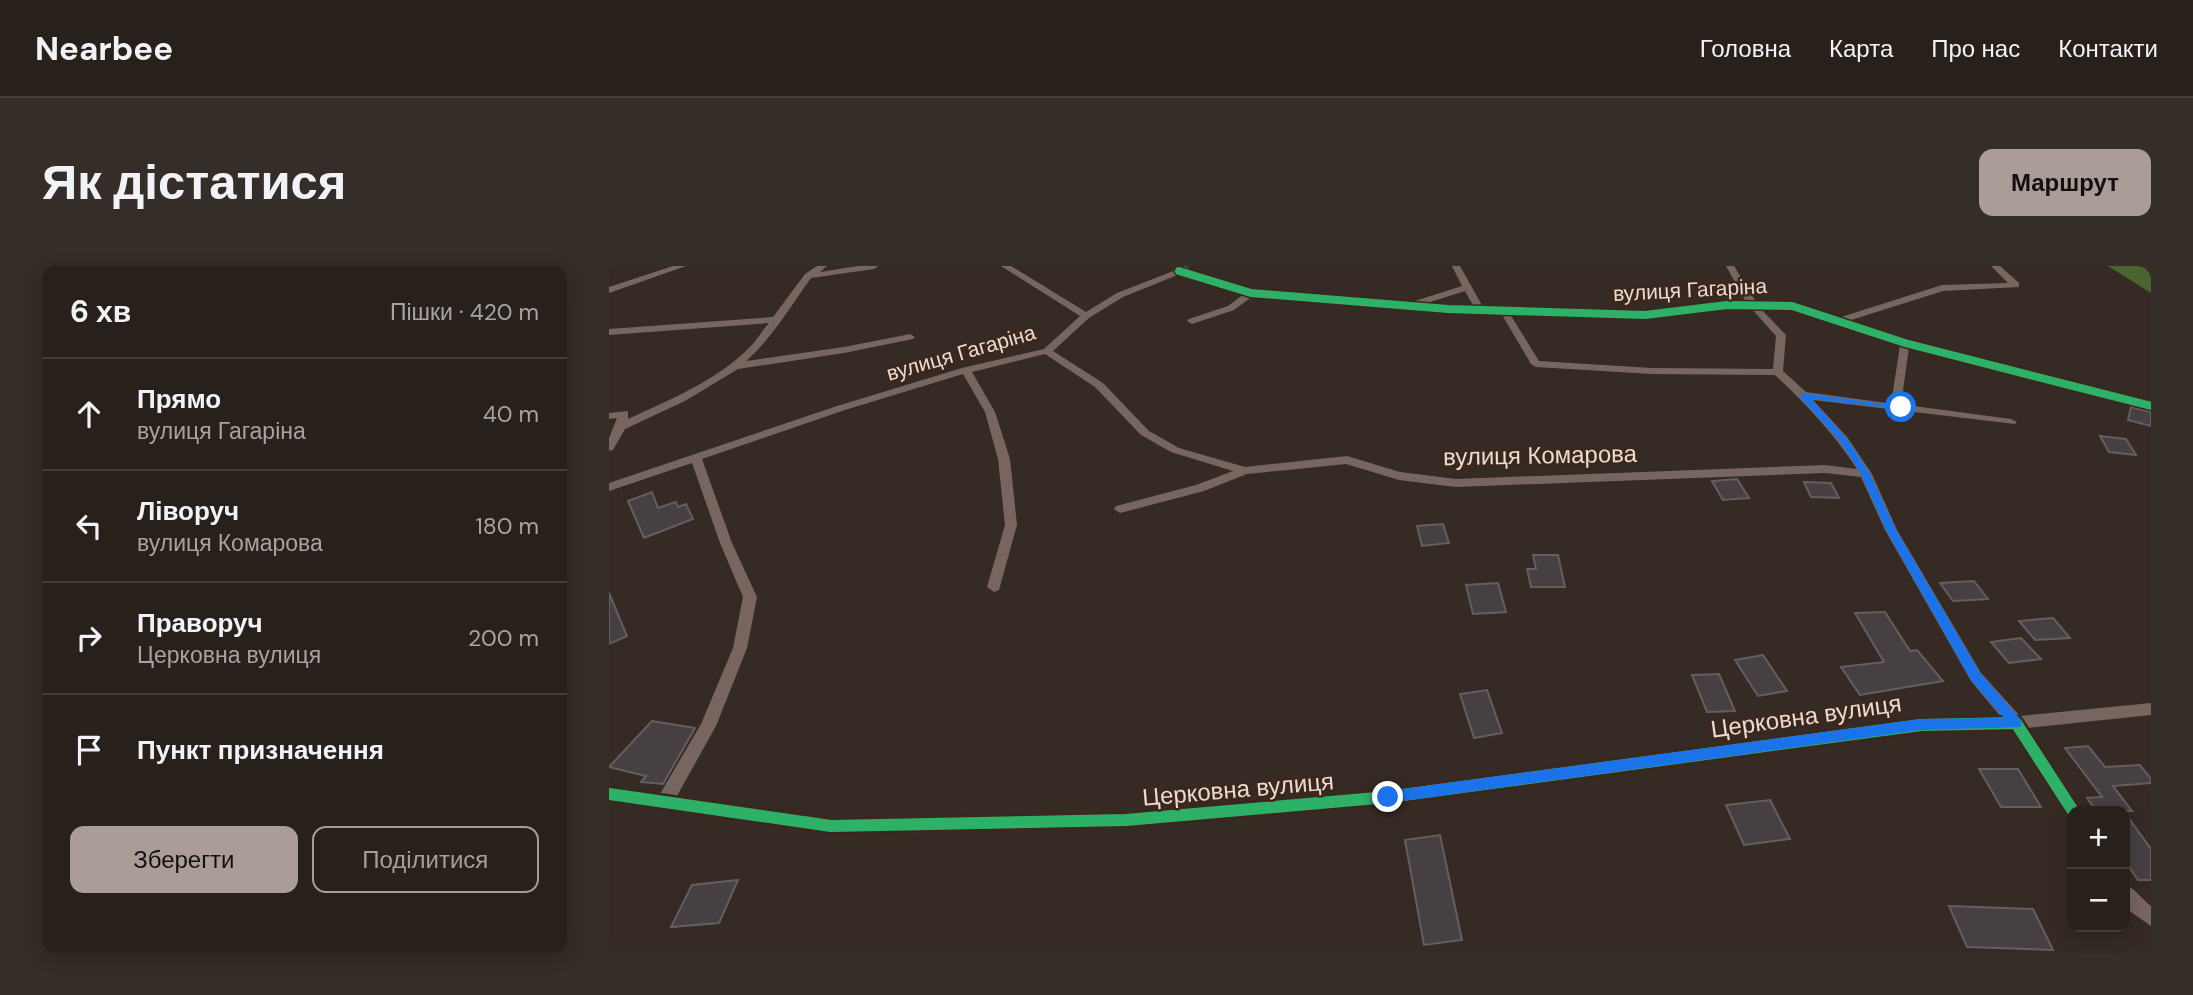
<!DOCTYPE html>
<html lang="uk">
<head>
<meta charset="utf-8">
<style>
	body { margin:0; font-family:"DM Sans",sans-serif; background:#342d28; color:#f1f3f6 }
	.controls { position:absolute; right:21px; bottom:21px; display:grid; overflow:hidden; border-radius:14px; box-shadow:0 4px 18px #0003 }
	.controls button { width:63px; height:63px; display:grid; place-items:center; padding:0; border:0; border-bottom:2px solid #443e3a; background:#28201b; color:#f1f3f6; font:35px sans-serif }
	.stop { position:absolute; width:21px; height:21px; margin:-16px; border:5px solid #1a73e8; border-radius:50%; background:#fff }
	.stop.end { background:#1a73e8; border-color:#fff; box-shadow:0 2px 7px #0008 }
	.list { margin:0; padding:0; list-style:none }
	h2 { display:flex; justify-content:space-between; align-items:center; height:91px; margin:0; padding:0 28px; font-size:30px }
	h2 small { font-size:23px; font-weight:400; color:#a5a3a3 }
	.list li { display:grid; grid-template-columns:46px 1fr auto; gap:21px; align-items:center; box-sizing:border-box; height:112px; padding:0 28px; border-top:2px solid #443e3a }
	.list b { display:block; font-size:26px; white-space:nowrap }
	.list p { margin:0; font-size:23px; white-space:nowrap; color:#a5a3a3 }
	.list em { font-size:23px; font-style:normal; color:#a5a3a3 }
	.actions { display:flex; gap:14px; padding:21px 28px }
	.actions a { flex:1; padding:16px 0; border:2px solid #aa9c96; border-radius:14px; text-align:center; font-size:24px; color:#aa9c96 }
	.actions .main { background:#aa9c96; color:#111 }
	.icon { flex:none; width:38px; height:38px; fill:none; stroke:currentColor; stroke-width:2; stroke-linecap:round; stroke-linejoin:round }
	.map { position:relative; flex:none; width:1542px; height:687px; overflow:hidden; border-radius:14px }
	header { display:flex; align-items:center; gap:42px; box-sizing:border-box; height:98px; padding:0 35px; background:#28201b; border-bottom:2px solid #443e3a }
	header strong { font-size:33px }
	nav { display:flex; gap:38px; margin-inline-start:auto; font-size:24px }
	.intro { display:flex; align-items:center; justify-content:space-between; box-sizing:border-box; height:168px; padding:0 42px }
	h1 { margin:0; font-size:49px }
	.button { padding:18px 32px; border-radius:14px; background:#aa9c96; color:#111; font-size:24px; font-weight:700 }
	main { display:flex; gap:42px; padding:0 42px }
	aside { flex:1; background:#28201b; border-radius:14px; box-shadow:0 4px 18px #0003 }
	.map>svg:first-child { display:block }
	.forest { fill:#4a642d }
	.building { fill:#474042; stroke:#655e60; stroke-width:2 }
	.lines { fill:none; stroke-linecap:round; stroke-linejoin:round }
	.street { fill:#776660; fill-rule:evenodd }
	.cycleway-far1-casing { stroke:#3d271c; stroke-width:11 }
	.cycleway-casing { stroke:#3d271c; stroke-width:17 }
	.cycleway-far1 { stroke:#2db169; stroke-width:8 }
	.cycleway { stroke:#2db169; stroke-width:12 }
	.route { fill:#1a73e8 }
	.labels { text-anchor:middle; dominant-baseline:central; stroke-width:5; stroke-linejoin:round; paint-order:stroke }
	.far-street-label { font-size:21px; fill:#e9dad3; stroke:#3d271c }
	.street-label { font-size:24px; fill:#e9dad3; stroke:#3d271c }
</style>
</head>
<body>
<header>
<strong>Nearbee</strong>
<nav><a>Головна</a><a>Карта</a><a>Про нас</a><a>Контакти</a></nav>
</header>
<div class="intro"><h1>Як дістатися</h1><a class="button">Маршрут</a></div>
<main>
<aside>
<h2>6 хв<small>Пішки · 420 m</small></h2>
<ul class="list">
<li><svg class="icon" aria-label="ahead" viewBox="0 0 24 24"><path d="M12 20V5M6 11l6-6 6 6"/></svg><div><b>Прямо</b><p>вулиця Гагаріна</p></div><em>40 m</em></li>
<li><svg class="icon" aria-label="left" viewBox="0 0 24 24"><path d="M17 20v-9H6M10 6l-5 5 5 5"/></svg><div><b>Ліворуч</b><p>вулиця Комарова</p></div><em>180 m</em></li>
<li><svg class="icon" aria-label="right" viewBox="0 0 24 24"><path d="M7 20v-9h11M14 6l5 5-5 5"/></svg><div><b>Праворуч</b><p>Церковна вулиця</p></div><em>200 m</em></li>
<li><svg class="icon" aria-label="arrive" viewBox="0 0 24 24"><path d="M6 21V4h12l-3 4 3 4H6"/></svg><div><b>Пункт призначення</b></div></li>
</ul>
<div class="actions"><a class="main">Зберегти</a><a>Поділитися</a></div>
</aside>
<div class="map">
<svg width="1542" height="687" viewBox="0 0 1542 687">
	<rect width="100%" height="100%" fill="#352a24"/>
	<polygon class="forest" points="1499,0 1542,0 1542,27"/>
	<g class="building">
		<polygon points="1522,141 1542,146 1542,160 1519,154"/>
		<polygon points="1491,170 1517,173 1527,189 1500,186"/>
		<polygon points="1128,213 1140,232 1114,234 1103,215"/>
		<polygon points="1195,216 1222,217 1230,232 1202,231"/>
		<polygon points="43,226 49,242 67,236 69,241 77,238 84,253 35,272 19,235"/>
		<polygon points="834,258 840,277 813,280 808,260"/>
		<polygon points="924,289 949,289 956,321 922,321 918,303 927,303"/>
		<polygon points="1365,315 1379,333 1344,335 1331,317"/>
		<polygon points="889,317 897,346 864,348 857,319"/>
		<polygon points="0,327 18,370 0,378"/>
		<polygon points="1276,346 1301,385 1308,384 1334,415 1251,429 1232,401 1275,396 1246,347"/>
		<polygon points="1444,352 1461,372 1426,374 1410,355"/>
		<polygon points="1412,372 1432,393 1400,397 1382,376"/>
		<polygon points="1154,389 1178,425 1149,430 1126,394"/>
		<polygon points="1110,408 1126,445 1098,446 1083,409"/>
		<polygon points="878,424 893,467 865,472 851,428"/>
		<polygon points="43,455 86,462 54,518 32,516 37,510 0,501"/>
		<polygon points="1479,480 1496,501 1531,499 1542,513 1542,517 1504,520 1523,545 1487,545 1478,532 1493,531 1456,482"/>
		<polygon points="1370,503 1409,503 1432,541 1392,541"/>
		<polygon points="1161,534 1181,573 1135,579 1117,539"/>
		<polygon points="1516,547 1542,583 1542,614 1529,614 1516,595"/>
		<polygon points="831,569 853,674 815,679 796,574"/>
		<polygon points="129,614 110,657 62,661 83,619"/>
		<polygon points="1340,640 1424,643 1444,684 1358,681"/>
	</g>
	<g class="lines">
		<g class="street">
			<polygon points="64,0 77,0 0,27 0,21"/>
			<path d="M208,0h10l-7,6 38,-6h20l-4,3 -63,9c-21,29 -38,59 -65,83l98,-14 66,-13 5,3 -2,2 -69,14 -106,16 -53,32 -60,28 -12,21 -4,1v-13l8,-20 -8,1v-6l19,-2v8c41,-19 88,-38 121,-71 7,-7 13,-17 20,-25l-160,12v-6l164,-12 32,-43z"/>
			<path d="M392,0h10l75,46 31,-19 69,-27 4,3 -1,2 63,19 162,13 1,-2 47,-15 -10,-20h8l23,41 162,5 101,-10 -20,-36h8l22,36 36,1 46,15 104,-33 66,-2 -17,-17h9l19,17v4l-76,4 -95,30 61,20 242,62v6l-242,-62 -7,51 4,7 105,14 6,3 -2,2 -202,-24 34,37 25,37 25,56 84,143 39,43 131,-13v12l-123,13 51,78 2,5h-9v7l-5,-2 -55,-86 -91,1 -533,73 -262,24 -295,6 -222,-33v-14l51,7 41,-70 32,-76 10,-51 -23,-54 -28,-80 -83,28v-8l228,-77 125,-38 82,-19 36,-33zM571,8l64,20 -16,12 -39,13 -2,2 5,3 42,-14 19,-14 195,16 53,1 30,51 5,3 116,7 123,1c31,29 59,59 82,94l-32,-4 -369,14 -56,-7 -53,-16 -102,11 -66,-19 -30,-17 -46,-48 -50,-32 36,-33 34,-21zM856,25l9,16 -50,-3zM1141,41l26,29 -3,33 -121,-1 -113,-7 -29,-47 135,4 82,-10zM1150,41l32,2 109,36 -8,53 2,6 -88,-12 -23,-21 3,-36zM436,88l50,33 46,48 30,17 62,19 -37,14 -80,21 -2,3 6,4 84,-22 43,-17 99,-10 53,16 57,7 369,-14 36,4 24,53 86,151 30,36 -80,2 -533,71 -262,22 -295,6 -154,-22 39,-70 31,-78 10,-51 -25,-54 -30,-84 143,-49 118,-36 22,38 13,47 7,66 -18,62 7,5 5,-2 18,-65 -7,-66 -15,-47 -23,-40z"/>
			<path d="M1516,618c9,4 17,15 26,22v20l-26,-18z"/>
		</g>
		<defs>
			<polyline id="cycleway-far1" points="570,5 642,27 839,43 1036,49 1118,39 1183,40 1296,77 1542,140"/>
			<polyline id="cycleway" points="0,528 222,560 517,554 779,531 1312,459 1407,457 1464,545"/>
		</defs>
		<use href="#cycleway-far1" class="cycleway-far1-casing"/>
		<use href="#cycleway" class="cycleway-casing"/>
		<use href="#cycleway-far1" class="cycleway-far1"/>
		<use href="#cycleway" class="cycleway"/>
	</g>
	<polygon class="route" points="1194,127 1297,141 1292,143 1202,133 1238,173 1261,208 1287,264 1371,407 1412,454 1412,461 1312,464 779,537 775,535 773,531 779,525 1312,453 1395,452 1362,414 1277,264 1252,208 1230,174 1191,131"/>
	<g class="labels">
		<g class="far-street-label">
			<text transform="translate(1081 24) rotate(-3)">вулиця Гагаріна</text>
			<text transform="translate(352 87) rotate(-16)">вулиця Гагаріна</text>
		</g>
		<g class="street-label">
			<text transform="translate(931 189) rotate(-1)">вулиця Комарова</text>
			<text transform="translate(1197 450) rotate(-8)">Церковна вулиця</text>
			<text transform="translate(629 523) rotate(-5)">Церковна вулиця</text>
		</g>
	</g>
</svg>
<div class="controls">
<button>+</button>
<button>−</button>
</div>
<div class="stop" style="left:1292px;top:141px"></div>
<div class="stop end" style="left:779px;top:531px"></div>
</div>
</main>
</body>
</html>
